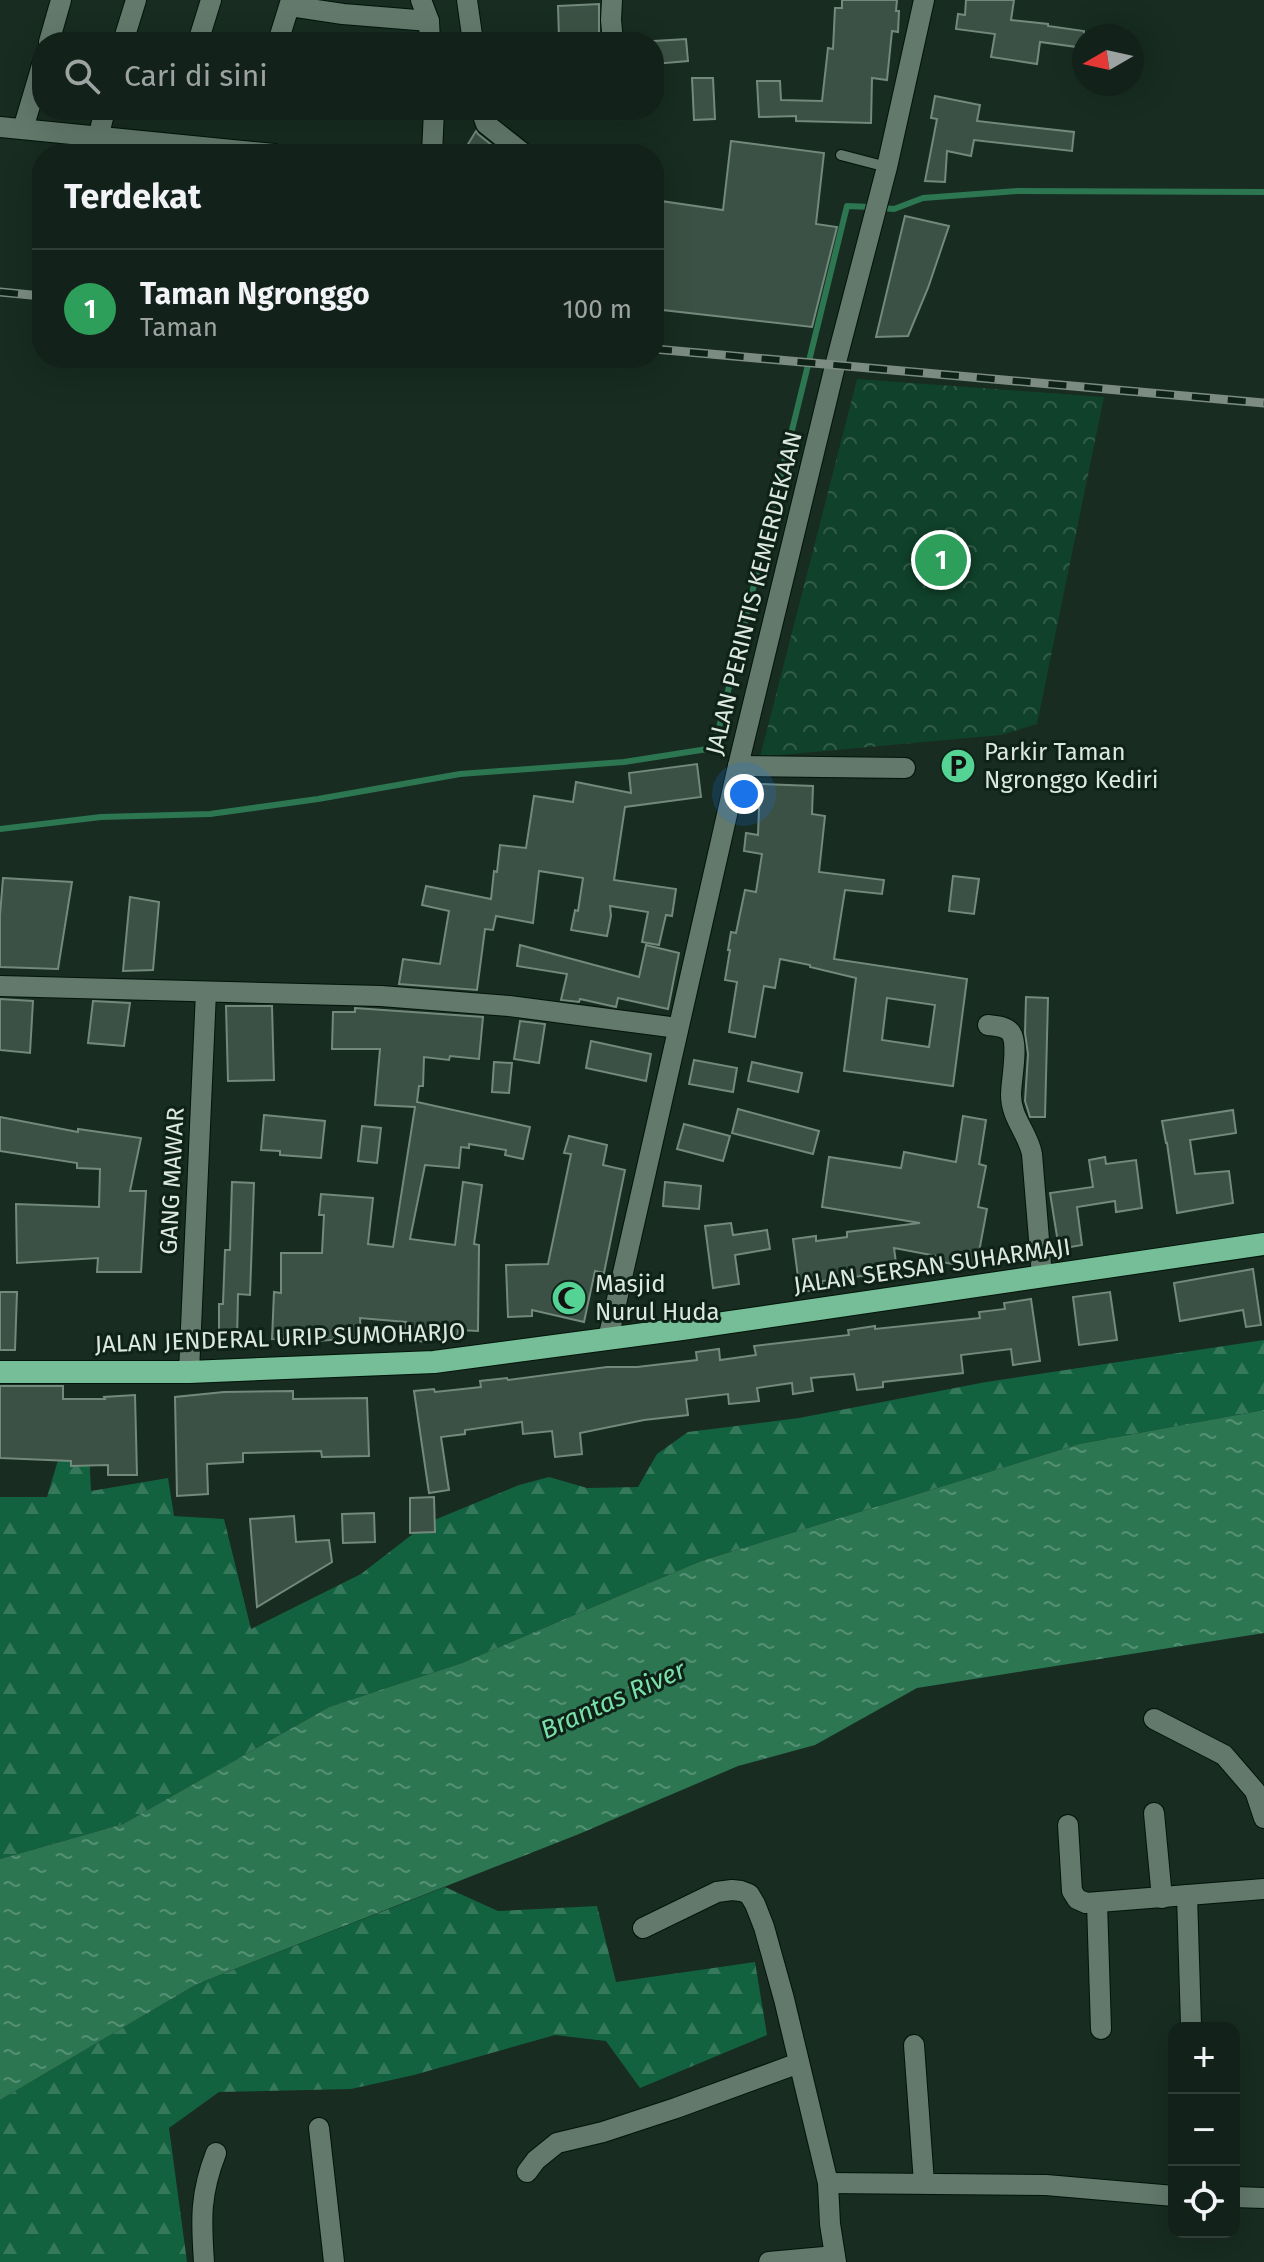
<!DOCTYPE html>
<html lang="id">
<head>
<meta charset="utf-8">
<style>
	body { margin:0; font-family:"Fira Sans",sans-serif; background:#1f2e26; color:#f1f3f6 }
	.controls { position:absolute; right:24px; bottom:24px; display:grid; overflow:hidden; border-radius:16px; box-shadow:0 8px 32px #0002 }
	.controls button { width:72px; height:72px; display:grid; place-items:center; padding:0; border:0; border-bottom:2px solid #313e38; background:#122119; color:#f1f3f6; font:40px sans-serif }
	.compass { position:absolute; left:1072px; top:24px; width:72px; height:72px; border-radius:50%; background:#122119; box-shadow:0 8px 32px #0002; rotate:261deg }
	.you { position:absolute; left:744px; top:794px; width:28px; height:28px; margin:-20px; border:6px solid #fff; border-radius:50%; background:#1a73e8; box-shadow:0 0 0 12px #1a73e833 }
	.badge { display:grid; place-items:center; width:52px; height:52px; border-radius:50%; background:#8c9099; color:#fff; font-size:26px; font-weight:700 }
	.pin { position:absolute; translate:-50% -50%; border:4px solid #fff; box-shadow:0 2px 8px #0006 }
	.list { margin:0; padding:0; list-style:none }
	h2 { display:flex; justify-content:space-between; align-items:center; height:104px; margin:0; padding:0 32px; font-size:34px }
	h2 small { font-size:26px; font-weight:400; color:#9ca3a2 }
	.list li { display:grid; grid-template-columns:52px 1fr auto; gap:24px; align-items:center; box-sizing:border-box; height:120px; padding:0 32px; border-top:2px solid #313e38 }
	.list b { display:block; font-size:30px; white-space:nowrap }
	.list p { margin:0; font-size:26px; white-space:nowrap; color:#9ca3a2 }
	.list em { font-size:26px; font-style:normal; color:#9ca3a2 }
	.icon { flex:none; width:44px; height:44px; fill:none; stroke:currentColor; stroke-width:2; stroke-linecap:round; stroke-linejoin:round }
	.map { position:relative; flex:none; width:1264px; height:2262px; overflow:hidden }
	.search { position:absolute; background:#122119; box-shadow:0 8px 32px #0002; left:32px; top:32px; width:632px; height:88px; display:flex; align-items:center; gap:20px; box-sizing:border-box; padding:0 28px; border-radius:32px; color:#9ca3a2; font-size:30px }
	.panel { position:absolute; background:#122119; box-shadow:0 8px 32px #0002; left:32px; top:144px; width:632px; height:224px; border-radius:32px }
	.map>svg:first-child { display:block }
	.forest { fill:url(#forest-firs) }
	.park { fill:url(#park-crowns) }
	.water { fill:url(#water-ripples) }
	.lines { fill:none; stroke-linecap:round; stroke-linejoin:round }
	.stream { stroke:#2c7652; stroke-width:6 }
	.building { fill:#3c5145; stroke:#73897c; stroke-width:2; fill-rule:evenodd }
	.service-casing { stroke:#03140b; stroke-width:12 }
	.minor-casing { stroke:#03140b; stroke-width:22 }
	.secondary-casing { stroke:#03140b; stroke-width:22 }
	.trunk-casing { stroke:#03140b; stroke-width:24 }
	.service { stroke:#63796c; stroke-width:10 }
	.minor { stroke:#63796c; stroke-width:20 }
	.secondary { stroke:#63796c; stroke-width:20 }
	.trunk { stroke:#76be97; stroke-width:22 }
	.rail-casing { stroke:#7c8c82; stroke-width:9 }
	.rail { stroke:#0f2218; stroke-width:6; stroke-dasharray:18; stroke-linecap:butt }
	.labels { text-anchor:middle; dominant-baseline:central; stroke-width:6; stroke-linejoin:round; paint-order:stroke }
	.street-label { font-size:24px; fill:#dce8e0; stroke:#0f2218 }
	.poi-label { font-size:24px; fill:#dce8e0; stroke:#0f2218; text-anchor:start }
	.water-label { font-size:26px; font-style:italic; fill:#7ae0aa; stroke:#0f2218 }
</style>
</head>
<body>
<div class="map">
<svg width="1264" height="2262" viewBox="0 0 1264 2262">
	<defs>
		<pattern id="forest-firs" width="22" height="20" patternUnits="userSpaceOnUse" patternTransform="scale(2)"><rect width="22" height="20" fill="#13623f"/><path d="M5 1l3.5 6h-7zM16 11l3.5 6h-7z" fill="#35785a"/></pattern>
		<pattern id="park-crowns" width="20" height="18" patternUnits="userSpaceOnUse" patternTransform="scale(2)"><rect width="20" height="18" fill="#10412a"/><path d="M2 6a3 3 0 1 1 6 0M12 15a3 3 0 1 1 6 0" fill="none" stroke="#325c49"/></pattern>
		<pattern id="water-ripples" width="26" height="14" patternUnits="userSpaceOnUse" patternTransform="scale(2)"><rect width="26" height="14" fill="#2c7652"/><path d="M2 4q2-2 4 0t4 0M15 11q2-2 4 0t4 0" fill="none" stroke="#549073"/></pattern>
	</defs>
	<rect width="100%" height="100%" fill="#182c21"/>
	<g class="forest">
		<polygon points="1264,1340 1264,1410 1079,1444 701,1561 462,1663 329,1707 123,1824 0,1859 0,1497 47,1497 61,1450 89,1447 91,1491 168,1478 174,1516 224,1519 251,1629 361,1574 427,1523 519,1485 549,1477 587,1488 638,1487 657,1454 688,1432 799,1418 986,1382"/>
		<polygon points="445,1887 498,1911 597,1906 616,1982 755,1962 767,2035 640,2088 606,2041 555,2035 414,2075 351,2089 219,2092 169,2128 187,2262 0,2262 0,2100 197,1984"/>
	</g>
	<polygon class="park" points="857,379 1104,397 1037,724 1001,735 760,757"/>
	<polygon class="water" points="1264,1410 1264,1633 917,1688 815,1745 738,1766 579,1834 197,1984 0,2100 0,1859 123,1824 329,1707 462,1663 701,1561 1079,1444"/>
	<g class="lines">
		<g class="stream">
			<polyline points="882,208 894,209 923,198 1017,191 1264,192"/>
			<polyline points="0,829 101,817 210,814 318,799 460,774 624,762 714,748 847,206 871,207"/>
		</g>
	</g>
	<g class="building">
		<polygon points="842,0 897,0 896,11 899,11 898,32 892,31 887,80 872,78 871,123 796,121 796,116 759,117 757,81 780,81 781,100 822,101 828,48 833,49 835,8 842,8"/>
		<polygon points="966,0 1014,0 1011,20 1048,24 1048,26 1084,31 1084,48 1040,42 1037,64 991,57 995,34 956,29 958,14 965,15"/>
		<polygon points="599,4 599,36 559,38 558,6"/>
		<polygon points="686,39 688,61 654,64 654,41"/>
		<polygon points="692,78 713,78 715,119 694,120"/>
		<polygon points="935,96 980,105 977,121 1074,132 1072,151 974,140 971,156 947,151 945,182 925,181 937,119 931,118"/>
		<polygon points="476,131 478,134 503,154 462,154"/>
		<polygon points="731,141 824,153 816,224 837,227 812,327 654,309 654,200 723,210"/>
		<polygon points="905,216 949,226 928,288 908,336 876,337"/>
		<polygon points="697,764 701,797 625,807 614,880 676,889 672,916 666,915 659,945 642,942 648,912 610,906 611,916 607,936 571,930 575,910 578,911 583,878 539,871 533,923 496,916 493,930 485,929 477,990 399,984 403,959 440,964 449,911 422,905 426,886 491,899 494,871 497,872 500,845 526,848 534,796 573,802 576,782 631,793 629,773"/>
		<path d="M760,784l53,2 -1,28 13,2 -6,56 65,8 -2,14 -37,-4 -11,69 133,20 -14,107 -109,-15 12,-93 -46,-11v-2l-30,-6 -5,29 -11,-2 -9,51 -26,-5 8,-50 -12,-2 5,-30h-2l3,-18 5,1 9,-43 11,2 6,-38 -18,-3 2,-18 12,2zM887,998l48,7 -6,42 -47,-7z"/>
		<polygon points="953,876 979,879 974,914 949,911"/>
		<polygon points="3,878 72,882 58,969 0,967 0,915"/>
		<polygon points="130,897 159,902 153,970 123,971"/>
		<polygon points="520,945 639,977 646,945 679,953 668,1009 618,998 616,1007 580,999 579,1002 561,1000 567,974 517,966"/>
		<polygon points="1026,997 1048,998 1045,1117 1030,1117 1025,1101 1028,1054 1025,1033"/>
		<polygon points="0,999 33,1001 30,1053 0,1050"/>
		<polygon points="93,1001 130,1003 124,1046 88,1043"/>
		<polygon points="226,1006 272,1006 274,1080 228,1081"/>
		<polygon points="355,1008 483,1017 479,1059 450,1056 449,1060 424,1057 423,1086 419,1086 417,1102 530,1127 523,1159 505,1155 506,1150 469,1144 469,1148 461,1147 459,1168 425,1165 410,1239 455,1245 463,1182 482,1185 474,1244 479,1245 478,1331 458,1330 458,1335 426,1334 426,1342 404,1339 406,1322 360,1318 361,1338 315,1341 272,1339 274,1292 281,1293 281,1253 322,1253 324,1215 319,1215 321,1194 373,1198 368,1244 393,1247 415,1107 375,1105 380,1049 332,1049 333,1012 355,1012"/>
		<polygon points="520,1021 545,1024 539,1063 514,1059"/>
		<polygon points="591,1041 651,1054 646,1081 586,1068"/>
		<polygon points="694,1060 737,1068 733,1092 689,1084"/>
		<polygon points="494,1062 512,1063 509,1093 492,1092"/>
		<polygon points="752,1062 802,1073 798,1092 748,1081"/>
		<polygon points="738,1109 819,1131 813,1154 732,1133"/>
		<polygon points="1233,1110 1236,1133 1190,1140 1195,1174 1229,1171 1233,1203 1177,1213 1167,1143 1166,1143 1162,1121"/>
		<polygon points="264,1115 325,1121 321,1158 280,1155 280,1151 261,1150"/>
		<polygon points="963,1116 986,1120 979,1164 986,1166 978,1207 987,1209 976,1268 941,1262 942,1257 894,1248 898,1278 877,1280 877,1274 822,1281 823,1289 800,1292 793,1239 816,1236 816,1241 847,1237 847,1232 920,1223 822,1207 829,1157 901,1168 904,1152 956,1162"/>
		<polygon points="0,1117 78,1132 78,1129 141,1138 130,1191 146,1191 141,1272 97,1272 98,1258 17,1263 16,1204 99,1207 100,1169 77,1168 77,1163 0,1151"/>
		<polygon points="684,1124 730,1136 723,1161 677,1149"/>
		<polygon points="362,1126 381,1128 377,1163 358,1161"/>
		<polygon points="569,1136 607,1145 603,1165 625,1170 604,1273 595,1271 584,1322 532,1310 532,1316 508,1317 506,1265 548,1264 571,1154 564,1153"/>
		<polygon points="1105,1157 1106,1164 1136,1160 1142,1208 1116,1212 1115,1201 1077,1207 1082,1245 1059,1249 1050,1193 1093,1187 1089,1160"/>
		<polygon points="232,1182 254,1183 250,1295 238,1294 237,1341 219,1340 219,1304 223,1304 225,1250 230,1250"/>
		<polygon points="665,1182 701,1186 699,1209 663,1206"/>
		<polygon points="731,1223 733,1235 767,1230 770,1249 735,1255 739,1284 713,1288 705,1226"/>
		<polygon points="1253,1269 1261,1325 1246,1327 1243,1310 1180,1321 1174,1283"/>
		<polygon points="0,1292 17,1292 15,1350 0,1350"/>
		<polygon points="1110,1292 1117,1340 1079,1345 1073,1297"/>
		<polygon points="1031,1299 1040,1361 1013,1365 1011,1349 961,1355 963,1373 883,1382 883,1387 857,1390 854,1374 811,1378 813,1391 793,1394 792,1383 757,1388 759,1401 729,1404 728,1394 686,1399 688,1415 644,1420 580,1433 582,1454 555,1457 552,1431 523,1434 522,1422 465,1430 465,1434 441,1437 449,1490 429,1493 414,1391 434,1389 435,1392 481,1387 480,1381 507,1378 508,1380 607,1367 637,1367 697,1360 696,1352 719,1349 720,1360 756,1355 754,1346 849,1335 848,1330 875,1326 875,1329 980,1318 979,1312 1005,1309 1004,1303"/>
		<polygon points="0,1386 63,1386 63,1399 105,1399 104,1397 135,1395 137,1475 108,1475 108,1465 71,1466 71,1461 0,1458"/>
		<polygon points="293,1391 293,1399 367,1398 369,1456 322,1457 321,1451 243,1453 243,1462 207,1464 208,1494 177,1496 175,1397 224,1392"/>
		<polygon points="434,1497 435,1532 410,1533 410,1498"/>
		<polygon points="374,1513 375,1542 343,1543 342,1514"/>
		<polygon points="294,1516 296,1542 329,1540 332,1562 257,1607 250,1519"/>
	</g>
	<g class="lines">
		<defs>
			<polyline id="service" points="841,155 887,167"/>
			<g id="minor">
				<polyline points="421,0 429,21 430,42"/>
				<polyline points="467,0 473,42"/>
				<polyline points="612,0 611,20 613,42"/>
				<polyline points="290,6 343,14 429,21"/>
				<polyline points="49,42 61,0"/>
				<polyline points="123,42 136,0"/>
				<polyline points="198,42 211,0"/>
				<polyline points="278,42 291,0"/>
				<polyline points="481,110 486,124 524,154"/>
				<polyline points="0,127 274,154"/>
				<polyline points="23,129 42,65"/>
				<polyline points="98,138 105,110"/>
				<polyline points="432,154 434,110"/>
				<polyline points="738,766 905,768"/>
				<polyline points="0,986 381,996 509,1006 678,1028"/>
				<path d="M988,1025c8,1 18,1 23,8 8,12 0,47 0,62 0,23 17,38 21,59l10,122"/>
				<polyline points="189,1372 206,992"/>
				<polyline points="1154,1719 1224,1755 1255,1791 1264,1818"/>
				<polyline points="1154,1813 1162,1898"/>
				<polyline points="1068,1825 1072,1891 1077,1899 1086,1903 1264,1889"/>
				<polyline points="1187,1895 1191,2025"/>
				<polyline points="1097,1903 1101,2029"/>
				<polyline points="643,1928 717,1892 732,1890 741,1891 749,1894 755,1904 764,1927 784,1999 828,2183 830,2224 836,2262"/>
				<polyline points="914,2045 924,2183"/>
				<polyline points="319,2128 334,2262"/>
				<polyline points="527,2172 536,2160 557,2143 603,2132 676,2108 799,2063"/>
				<polyline points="828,2183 1046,2185 1174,2196"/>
				<polyline points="1234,2197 1264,2198"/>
				<path d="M204,2262c-3,-43 -4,-68 12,-109"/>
				<polyline points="769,2262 835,2256"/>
			</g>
			<polyline id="secondary" points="608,1339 738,766 835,366 887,167 924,0"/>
			<polyline id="trunk" points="0,1372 189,1372 434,1362 682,1329 1264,1244"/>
		</defs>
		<use href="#service" class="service-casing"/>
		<use href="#minor" class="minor-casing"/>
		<use href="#secondary" class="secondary-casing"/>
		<use href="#trunk" class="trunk-casing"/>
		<use href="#service" class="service"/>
		<use href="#minor" class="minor"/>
		<use href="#secondary" class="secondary"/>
		<use href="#trunk" class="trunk"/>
		<defs>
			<g id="rail">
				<polyline points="0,292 42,296"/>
				<polyline points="654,349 1264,403"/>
			</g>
		</defs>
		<use href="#rail" class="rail-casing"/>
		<use href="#rail" class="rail"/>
	</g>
	<defs>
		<symbol id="parking-disc" viewBox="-11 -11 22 22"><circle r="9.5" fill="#54d395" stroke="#0f2218"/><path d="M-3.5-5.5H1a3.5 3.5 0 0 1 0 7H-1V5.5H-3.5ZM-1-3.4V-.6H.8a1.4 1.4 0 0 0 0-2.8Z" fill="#111"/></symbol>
		<symbol id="mosque-disc" viewBox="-11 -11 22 22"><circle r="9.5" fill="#54d395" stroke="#0f2218"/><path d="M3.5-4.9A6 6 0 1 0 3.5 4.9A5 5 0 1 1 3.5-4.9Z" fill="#111"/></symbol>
	</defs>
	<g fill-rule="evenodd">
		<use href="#parking-disc" x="938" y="746" width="40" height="40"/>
		<use href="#mosque-disc" x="549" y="1278" width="40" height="40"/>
	</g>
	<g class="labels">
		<g class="street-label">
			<text transform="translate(754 593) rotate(-76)">JALAN PERINTIS KEMERDEKAAN</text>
			<text transform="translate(172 1181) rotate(-87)">GANG MAWAR</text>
			<text transform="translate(932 1266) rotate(-8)">JALAN SERSAN SUHARMAJI</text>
			<text transform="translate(280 1338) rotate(-2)">JALAN JENDERAL URIP SUMOHARJO</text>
		</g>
		<g class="poi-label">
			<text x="984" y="752">Parkir Taman<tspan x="984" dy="28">Ngronggo Kediri</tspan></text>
			<text x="595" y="1284">Masjid<tspan x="595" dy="28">Nurul Huda</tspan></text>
		</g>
		<g class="water-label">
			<text transform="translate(613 1700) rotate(-24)">Brantas River</text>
		</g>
	</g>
</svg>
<div class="controls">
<button>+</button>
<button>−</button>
<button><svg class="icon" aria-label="locate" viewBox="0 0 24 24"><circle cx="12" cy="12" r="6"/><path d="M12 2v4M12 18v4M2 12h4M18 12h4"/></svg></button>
</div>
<svg class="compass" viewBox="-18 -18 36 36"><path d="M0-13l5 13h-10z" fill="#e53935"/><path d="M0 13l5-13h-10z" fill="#9ca3a2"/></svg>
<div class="you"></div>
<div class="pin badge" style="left:941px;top:560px;background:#2e9e5b">1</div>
<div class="search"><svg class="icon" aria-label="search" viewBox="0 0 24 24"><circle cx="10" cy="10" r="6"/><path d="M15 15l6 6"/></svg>Cari di sini</div>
<section class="panel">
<h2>Terdekat<small></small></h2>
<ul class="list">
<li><span class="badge" style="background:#2e9e5b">1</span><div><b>Taman Ngronggo</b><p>Taman</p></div><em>100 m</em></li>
</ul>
</section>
</div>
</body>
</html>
